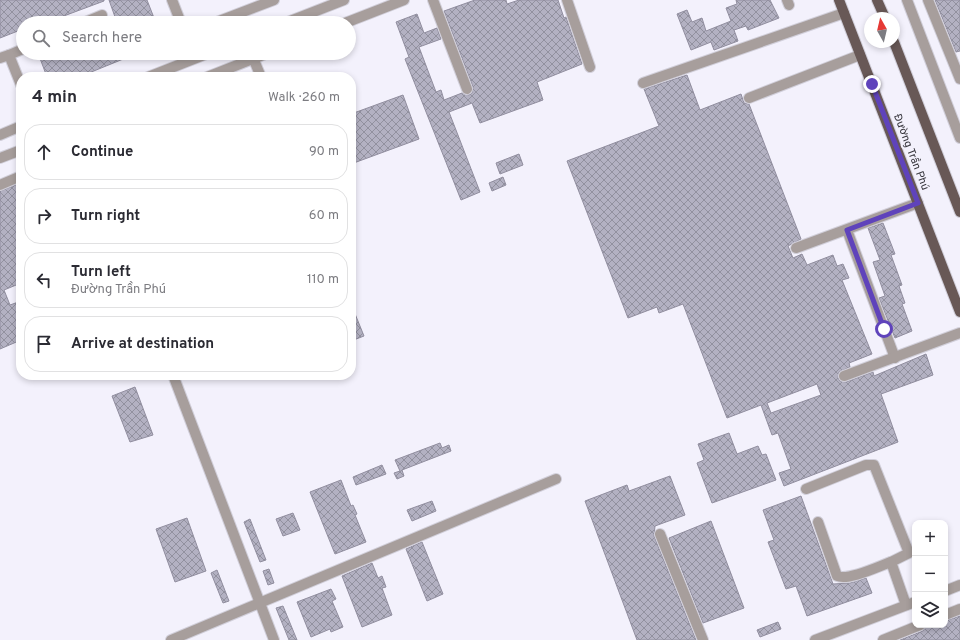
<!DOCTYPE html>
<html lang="en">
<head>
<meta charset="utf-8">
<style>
	body { margin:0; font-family:Overpass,sans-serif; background:#f2f2f3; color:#2b2b33 }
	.controls { position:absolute; right:12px; bottom:12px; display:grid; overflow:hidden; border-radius:8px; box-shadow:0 2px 6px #0003 }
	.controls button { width:36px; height:36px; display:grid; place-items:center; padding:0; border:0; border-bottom:1px solid #e1e1e2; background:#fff; color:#2b2b33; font:20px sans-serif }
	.compass { position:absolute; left:864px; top:12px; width:36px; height:36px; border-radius:50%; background:#fff; box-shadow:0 2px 6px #0003; rotate:352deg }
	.stop { position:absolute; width:12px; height:12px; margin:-9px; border:3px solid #5f43bb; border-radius:50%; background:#fff }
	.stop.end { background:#5f43bb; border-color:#fff; box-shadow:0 1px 4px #0008 }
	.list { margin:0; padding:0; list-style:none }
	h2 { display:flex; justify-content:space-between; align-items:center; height:52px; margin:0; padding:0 16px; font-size:17px }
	h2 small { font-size:13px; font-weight:400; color:#7c7c81 }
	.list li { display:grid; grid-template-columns:26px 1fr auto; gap:12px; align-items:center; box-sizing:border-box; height:56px; margin:0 8px 8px; padding:0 8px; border:1px solid #e1e1e2; border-radius:16px }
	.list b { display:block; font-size:15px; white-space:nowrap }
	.list p { margin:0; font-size:13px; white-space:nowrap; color:#7c7c81 }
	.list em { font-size:13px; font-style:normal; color:#7c7c81 }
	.icon { flex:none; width:22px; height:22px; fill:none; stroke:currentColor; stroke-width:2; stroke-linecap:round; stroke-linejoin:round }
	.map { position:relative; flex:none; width:960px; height:640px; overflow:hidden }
	.search { position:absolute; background:#fff; box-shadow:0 2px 6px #0003; left:16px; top:16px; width:340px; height:44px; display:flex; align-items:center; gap:10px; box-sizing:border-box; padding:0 14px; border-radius:22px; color:#7c7c81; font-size:15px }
	.panel { position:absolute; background:#fff; box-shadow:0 2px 6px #0003; left:16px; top:72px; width:340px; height:308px; border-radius:16px }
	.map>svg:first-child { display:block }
	.building { fill:url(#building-cross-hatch); stroke:#918e9f; fill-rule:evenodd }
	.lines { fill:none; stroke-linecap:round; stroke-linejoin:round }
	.minor-casing { stroke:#d1cfda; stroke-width:12 }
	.major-casing { stroke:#d1cfda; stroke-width:12 }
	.minor { stroke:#a79e9c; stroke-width:10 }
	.major { stroke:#685856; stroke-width:10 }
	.route { stroke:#5f43bb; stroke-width:5 }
	.labels { text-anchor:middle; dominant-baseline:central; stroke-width:4; stroke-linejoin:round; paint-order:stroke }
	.street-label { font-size:11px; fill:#37363d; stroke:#f3f1fc }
</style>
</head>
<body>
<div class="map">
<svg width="960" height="640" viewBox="0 0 960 640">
	<defs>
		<pattern id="building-cross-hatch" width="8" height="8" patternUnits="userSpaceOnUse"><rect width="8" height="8" fill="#b3b1c2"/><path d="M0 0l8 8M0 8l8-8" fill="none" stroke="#92919f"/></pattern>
	</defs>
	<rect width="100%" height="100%" fill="#f3f1fc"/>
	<g class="building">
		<polygon points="0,0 104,0 104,1 45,23 23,22 23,29 0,38"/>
		<polygon points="109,0 147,0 156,23 102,23 115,17"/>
		<polygon points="475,0 506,0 507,4 519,0 558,0 564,18 566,17 582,64 537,82 543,100 480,123 472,103 449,112 480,192 461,200 405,59 409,57 396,22 417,14 424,33 437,28 441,39 419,47 436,92 441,90 444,100 462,93 469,95 472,93 473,87 444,11"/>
		<polygon points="736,0 770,0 779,18 748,30 746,26 734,30 738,41 714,50 711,42 691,50 677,14 687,10 692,22 702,18 706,31 731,21 726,8 737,4"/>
		<polygon points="935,0 960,0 960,51 956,52"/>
		<polygon points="38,53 138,53 79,77 47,77"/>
		<path d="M687,75l13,35 41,-16 3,9 5,1 52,135 -13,7 5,12 9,-4 5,11 26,-10 4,11 6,-2 6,14 -7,2 30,74 -23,9 1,4 -11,5 -1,6 2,3 6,1 27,-10 1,4 52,-22 7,21 -52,19 17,48 -114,44 -5,-13 12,-4 -13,-36 -6,2 -11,-30 -34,13 -44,-114 -24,9 -2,-6 -29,11 -61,-157 92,-35 -15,-37zM817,384l4,11 -50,18 -4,-10z"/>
		<polygon points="403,95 419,139 351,164 351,114"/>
		<polygon points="519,154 523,165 500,174 496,163"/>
		<polygon points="503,177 506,185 492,191 489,183"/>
		<polygon points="21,183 21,283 4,290 10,305 21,301 21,340 0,349 0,191"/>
		<polygon points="883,223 895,254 891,255 902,285 899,286 905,303 902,304 912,331 895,338 879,298 885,296 873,262 880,260 868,228"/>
		<polygon points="351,304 364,336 351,341"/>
		<polygon points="135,387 153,435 130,442 112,396"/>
		<polygon points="729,433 737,454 758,446 762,455 766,454 776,480 712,503 697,463 704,460 698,444"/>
		<polygon points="440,443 442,448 449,445 451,451 402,470 404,476 397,479 394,473 400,471 395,460"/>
		<polygon points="382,465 386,474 356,485 353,477"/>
		<polygon points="670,476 685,515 655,526 654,536 696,640 637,640 585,501 627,485 629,491"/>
		<polygon points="341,480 351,506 353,505 357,514 355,515 366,542 335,554 310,492"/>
		<polygon points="801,496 833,584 850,583 866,578 872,593 807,616 796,586 786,589 768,542 774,540 763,510"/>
		<polygon points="432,501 436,511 412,521 407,510"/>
		<polygon points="293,513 300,530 283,536 276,519"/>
		<polygon points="187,518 206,571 175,582 156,529"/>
		<polygon points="250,519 266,560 260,562 244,522"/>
		<polygon points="711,521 744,608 703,623 669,538"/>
		<polygon points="422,542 443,594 427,601 406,549"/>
		<polygon points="372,563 378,578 382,576 386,587 382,588 392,615 362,627 342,576"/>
		<polygon points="269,569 274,583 268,585 263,571"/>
		<polygon points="217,570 229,601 223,603 211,573"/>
		<polygon points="331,589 336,599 332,601 343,627 331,632 330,629 311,637 297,602"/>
		<polygon points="283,606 297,640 289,640 276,608"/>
		<polygon points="960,616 960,640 900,640 923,631 926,625 945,625 945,621"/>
		<polygon points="778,622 781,629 760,637 757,630"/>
	</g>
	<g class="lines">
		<defs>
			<g id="minor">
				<polyline points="172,0 181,23"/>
				<polyline points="433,0 467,89"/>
				<polyline points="567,0 590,67"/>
				<polyline points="787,0 789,5"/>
				<polyline points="907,0 960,138"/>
				<polyline points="928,0 960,79"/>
				<polyline points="83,23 102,15"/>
				<polyline points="214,23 274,0"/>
				<polyline points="285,23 344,0"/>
				<polyline points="345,23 404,0"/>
				<polyline points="251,53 261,77"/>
				<polyline points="9,55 23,49"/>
				<polyline points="0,58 9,55 21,85"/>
				<polyline points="148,77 209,53"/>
				<polyline points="207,77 268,53"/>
				<polyline points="643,83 844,13"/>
				<polyline points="749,98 860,55"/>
				<polyline points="0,135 21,126"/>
				<polyline points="0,158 21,150"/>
				<polyline points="0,185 21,176"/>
				<polyline points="847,230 895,358"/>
				<polyline points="796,248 918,203"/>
				<polyline points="173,375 274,640"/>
				<polyline points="844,376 960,333"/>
				<polyline points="806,489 866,465 874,465 909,553 891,562 906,605"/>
				<path d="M818,522l19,54c12,5 42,-10 54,-14"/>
				<polyline points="660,534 703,640"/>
				<polyline points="945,591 960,585"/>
				<polyline points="945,615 960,609"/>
				<polyline points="171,640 556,479"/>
				<polyline points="815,640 915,602"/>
				<polyline points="883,640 920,625"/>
			</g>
			<g id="major">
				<polyline points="839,0 960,312"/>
				<polyline points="877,0 885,18"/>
				<polyline points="894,42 960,212"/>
			</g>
		</defs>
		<use href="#minor" class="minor-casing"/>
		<use href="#major" class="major-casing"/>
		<use href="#minor" class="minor"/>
		<use href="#major" class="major"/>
	</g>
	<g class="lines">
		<polyline class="route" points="872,84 918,203 847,230 884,329"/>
	</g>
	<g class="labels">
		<g class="street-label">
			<text transform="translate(911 152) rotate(69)">Đường Trần Phú</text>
		</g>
	</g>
</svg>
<div class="controls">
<button>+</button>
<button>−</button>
<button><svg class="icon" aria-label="layers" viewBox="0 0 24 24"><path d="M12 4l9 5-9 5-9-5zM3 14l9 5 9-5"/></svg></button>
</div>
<svg class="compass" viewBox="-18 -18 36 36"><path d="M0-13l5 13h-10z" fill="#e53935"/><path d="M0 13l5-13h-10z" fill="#7c7c81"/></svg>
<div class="stop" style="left:884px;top:329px"></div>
<div class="stop end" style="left:872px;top:84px"></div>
<div class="search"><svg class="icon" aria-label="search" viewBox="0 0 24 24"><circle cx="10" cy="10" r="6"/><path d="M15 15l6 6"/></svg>Search here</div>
<section class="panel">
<h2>4 min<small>Walk · 260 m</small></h2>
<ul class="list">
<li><svg class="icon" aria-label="ahead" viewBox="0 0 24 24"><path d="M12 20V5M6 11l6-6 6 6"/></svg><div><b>Continue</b></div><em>90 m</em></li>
<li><svg class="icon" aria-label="right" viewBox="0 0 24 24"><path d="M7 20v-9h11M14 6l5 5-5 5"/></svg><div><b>Turn right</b></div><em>60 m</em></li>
<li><svg class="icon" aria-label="left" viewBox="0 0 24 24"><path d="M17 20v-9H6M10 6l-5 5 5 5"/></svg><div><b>Turn left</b><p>Đường Trần Phú</p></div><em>110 m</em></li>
<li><svg class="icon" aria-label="arrive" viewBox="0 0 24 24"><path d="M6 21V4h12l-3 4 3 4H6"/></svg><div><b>Arrive at destination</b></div></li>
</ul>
</section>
</div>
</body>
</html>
